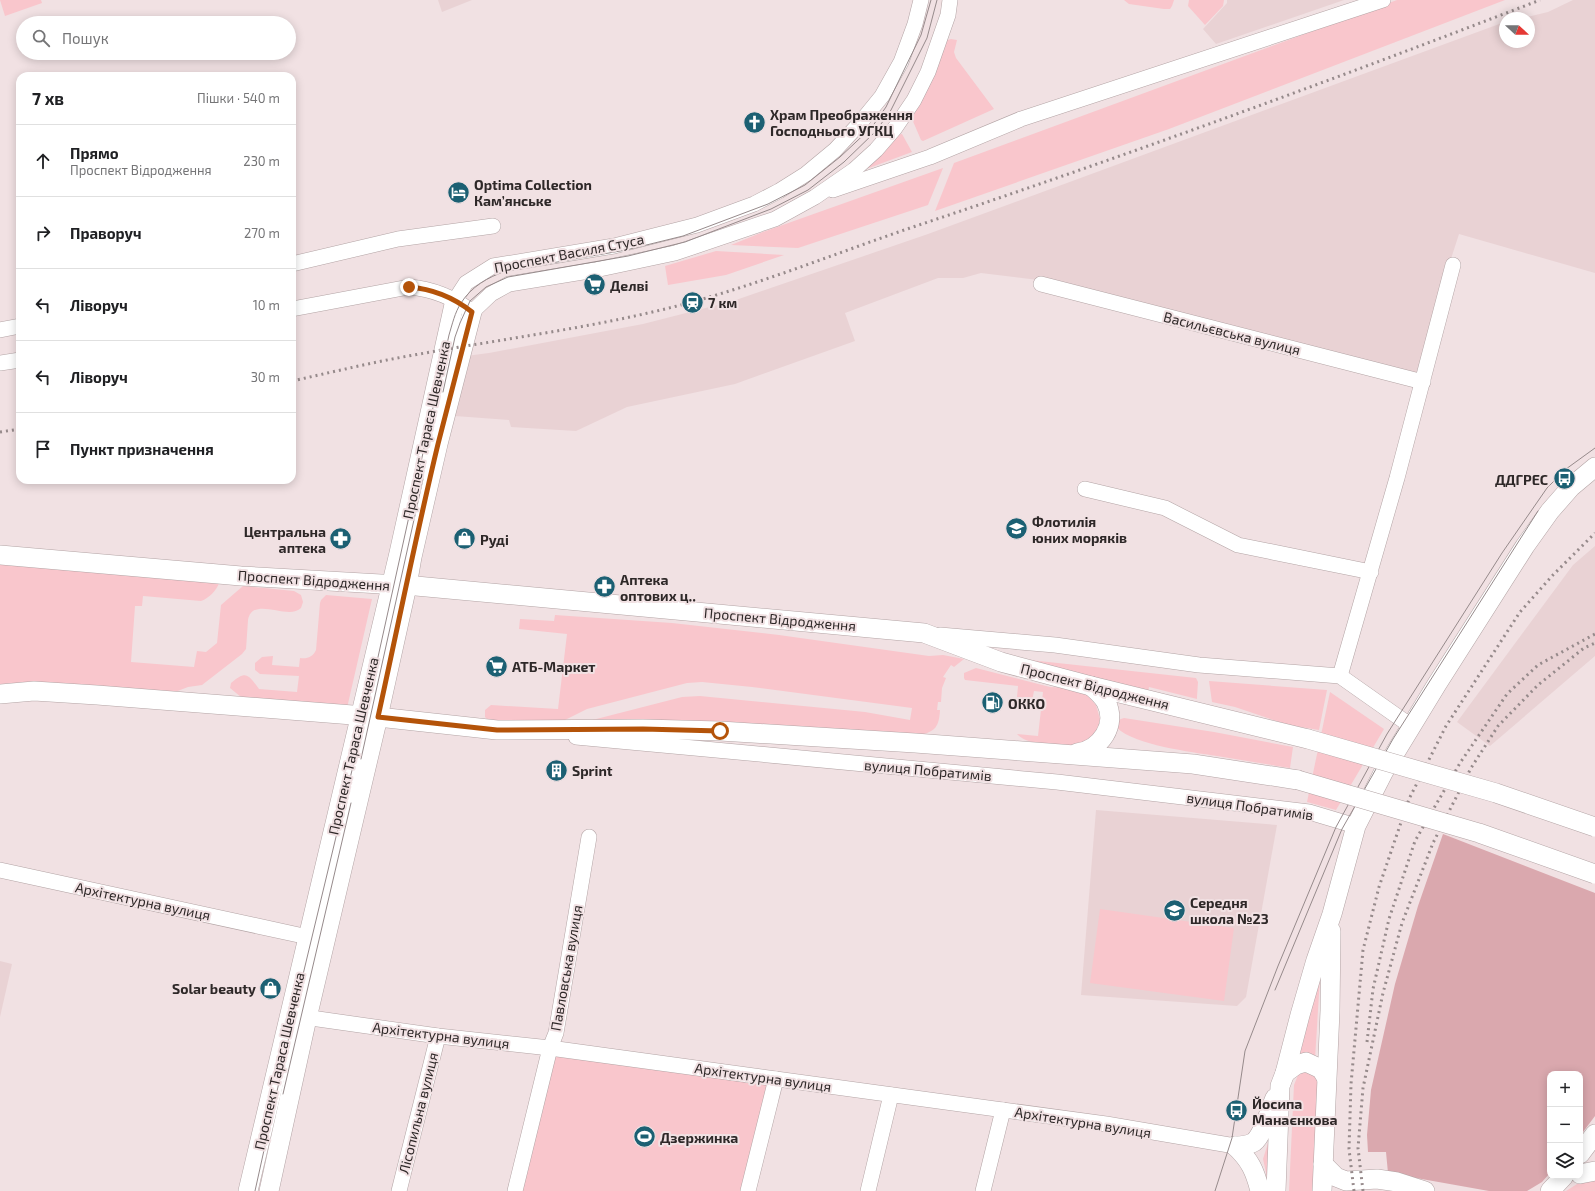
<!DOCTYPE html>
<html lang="uk">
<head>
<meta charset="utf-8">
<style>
	body { margin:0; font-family:"Exo 2",sans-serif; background:#f6f6f6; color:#202124 }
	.controls { position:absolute; right:12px; bottom:12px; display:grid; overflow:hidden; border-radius:8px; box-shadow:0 2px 10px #0003 }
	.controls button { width:36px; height:36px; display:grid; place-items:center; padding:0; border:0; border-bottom:1px solid #e0e0e0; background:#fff; color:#202124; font:20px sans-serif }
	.compass { position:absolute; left:1499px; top:12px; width:36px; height:36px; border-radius:50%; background:#fff; box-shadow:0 2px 10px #0003; rotate:111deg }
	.stop { position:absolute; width:12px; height:12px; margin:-9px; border:3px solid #b45309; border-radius:50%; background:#fff }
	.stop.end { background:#b45309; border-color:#fff; box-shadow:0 1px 4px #0008 }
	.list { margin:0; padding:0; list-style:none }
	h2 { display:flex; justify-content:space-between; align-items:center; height:52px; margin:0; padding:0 16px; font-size:17px }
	h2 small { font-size:13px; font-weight:400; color:#757577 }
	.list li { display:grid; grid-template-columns:26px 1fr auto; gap:12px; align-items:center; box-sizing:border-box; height:72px; padding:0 16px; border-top:1px solid #e0e0e0 }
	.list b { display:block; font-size:15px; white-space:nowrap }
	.list p { margin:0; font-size:13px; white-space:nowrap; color:#757577 }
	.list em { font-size:13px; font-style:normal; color:#757577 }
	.icon { flex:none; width:22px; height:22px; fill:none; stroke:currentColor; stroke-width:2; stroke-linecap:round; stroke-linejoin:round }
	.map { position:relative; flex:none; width:1595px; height:1191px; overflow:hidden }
	.search { position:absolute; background:#fff; box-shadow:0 2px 10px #0003; left:16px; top:16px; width:280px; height:44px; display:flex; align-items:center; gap:10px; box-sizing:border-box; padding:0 14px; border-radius:22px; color:#757577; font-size:15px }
	.panel { position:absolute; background:#fff; box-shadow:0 2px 10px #0003; left:16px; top:72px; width:280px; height:412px; border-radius:12px }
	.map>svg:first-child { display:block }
	.built { fill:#e9d2d4 }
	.green { fill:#f9c6cc }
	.forest { fill:#daa8ae }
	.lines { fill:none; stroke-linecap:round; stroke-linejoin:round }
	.minor-casing { stroke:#b3a4a5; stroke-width:16 }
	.major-casing { stroke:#b3a4a5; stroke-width:20 }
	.minor { stroke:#fff; stroke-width:15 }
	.major { stroke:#fff; stroke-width:19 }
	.tram { stroke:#968a8b; stroke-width:1 }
	.rail { stroke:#968a8b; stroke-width:3; stroke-dasharray:2 4; stroke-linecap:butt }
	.major-bridge-casing { stroke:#b3a4a5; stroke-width:20; stroke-linecap:butt }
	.major-bridge { stroke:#fff; stroke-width:19 }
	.route { stroke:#b45309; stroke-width:5 }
	.labels { text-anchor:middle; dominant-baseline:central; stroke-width:4; stroke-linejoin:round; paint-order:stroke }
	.poi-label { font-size:14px; font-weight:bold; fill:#2e2828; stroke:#f1e1e3; text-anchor:start }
	.street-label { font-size:14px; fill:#2e2828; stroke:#f1e1e3 }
</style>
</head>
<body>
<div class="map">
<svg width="1595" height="1191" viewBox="0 0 1595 1191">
	<rect width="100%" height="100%" fill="#f1e1e3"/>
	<g class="built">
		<polygon points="438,0 472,0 442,12"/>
		<polygon points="1227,0 1344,0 1216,44 1203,29 1227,3"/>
		<polygon points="1573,0 1595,0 1595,273 1459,234 1449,265 1419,378 1046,281 981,273 963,278 938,278 845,313 855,341 735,384 627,407 576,431 511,427 509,420 455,416 466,356 489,353 643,324 733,301 928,234 1502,23 1505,22 1505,42 1529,42 1529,18 1523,18 1548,12"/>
		<polygon points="1595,546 1595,656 1490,746 1457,722 1573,565"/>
		<polygon points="1096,810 1277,825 1246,997 1237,1006 1081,995"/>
		<polygon points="0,961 12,964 0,1017"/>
	</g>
	<g class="green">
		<polygon points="0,0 41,0 42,3 5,16"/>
		<polygon points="1124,0 1174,0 1172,6 1170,9 1164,9 1129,4"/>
		<polygon points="1189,0 1224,0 1223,6 1205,25 1188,6"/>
		<polygon points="1397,0 1505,0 1169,129 935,211 954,163"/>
		<polygon points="951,39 957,40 954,52 956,58 994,109 923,141 921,140 912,119 945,43 947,40"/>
		<polygon points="902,134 912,152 869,168 866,168 896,135"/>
		<polygon points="943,168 928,205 798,248 731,245 763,232"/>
		<polygon points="716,251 784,255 726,275 668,285 665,266"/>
		<path d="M0,563l219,20c-2,7 -11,16 -18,18l-58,-5 -1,10h-7l-4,56 63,5 3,-16 9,1 11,-9 4,-38 22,-19 51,5 7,4 2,7 -2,6c-13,13 -48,-13 -53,12l-2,29 -4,5 -40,31 -14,2 -13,5 -138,-10 -37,2z"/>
		<path d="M326,595l46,4 -25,109 -106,-11 -11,-9 1,-5c15,-13 17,-9 28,6l38,3 2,-16 -39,-2 -5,-4v-7l7,-6 11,-1 -1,9 27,2 1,-9c7,1 13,-1 16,-8l4,-47 1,-3z"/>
		<path d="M555,615l117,8 107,12 150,21 14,-1 21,4 -10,8 -3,-2 -8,12 3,1 -4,10 -1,14h-3l-1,8h3c-1,16 -4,22 -21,25l-350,-9 113,-29 18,-1 165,16 45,8 2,-12 -160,-21 -50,-5 -15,1 -100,26 -26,13 -72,-1 -4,-4v-7l6,-5 67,4 9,-75 -48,-5 1,-10 34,2z"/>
		<polygon points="1030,660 1196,678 1198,682 1197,697 1197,699 1149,687 1148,692"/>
		<path d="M976,668l74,19 24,1 12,6 10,11 4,14 -3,13 -16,13c-16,0 -53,2 -64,-11l21,2 5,-44 -9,-1 -2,10 -10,-1v-2l-5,-1 1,-11 -53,-6 -1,-2v-5z"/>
		<polygon points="1209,681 1327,690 1319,730 1288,725 1235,707 1212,702"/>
		<polygon points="1330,692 1384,729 1336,810 1307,802"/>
		<path d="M1124,718l90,14 79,15 -3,21c-24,-4 -49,-8 -73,-12 -26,-4 -82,-11 -100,-28l1,-8z"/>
		<polygon points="1100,909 1234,928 1224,1001 1090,983"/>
		<polygon points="1320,978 1315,1059 1297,1056"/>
		<polygon points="553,1053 770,1083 743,1191 520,1191"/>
		<polygon points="1307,1071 1312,1073 1319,1080 1315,1191 1289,1191 1294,1085 1298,1075"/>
		<polygon points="1274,1124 1270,1191 1263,1159"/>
		<polygon points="1595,1176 1595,1191 1566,1191 1585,1179"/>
	</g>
	<polygon class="forest" points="1443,834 1595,893 1595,1116 1580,1136 1580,1074 1550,1074 1550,1173 1542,1182 1527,1191 1489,1191 1388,1173 1386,1152 1368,1152 1367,1135 1371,1090 1395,984 1418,906"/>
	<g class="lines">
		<defs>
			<g id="minor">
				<polyline points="833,190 930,157 1021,119 1383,0"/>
				<polyline points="292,264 398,239 493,226"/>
				<polyline points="1041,284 1423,382"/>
				<polyline points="455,300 466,283 493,266 614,246 697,225 754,204 779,191 806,174 835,150 860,123 882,96 901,62 915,24 921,0"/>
				<path d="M292,309l117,-22c25,2 44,10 63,25l19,-18 18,-10 86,-14 80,-17 100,-34 40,-22 39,-27 22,-20 19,-22 19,-28 14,-28 20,-57 2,-15"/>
				<polyline points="0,330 20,326"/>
				<polyline points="0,363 20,360"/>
				<polyline points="1085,489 1165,508 1238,545 1371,572"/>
				<polyline points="940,635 1055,645 1199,665 1340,676 1411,726"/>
				<polyline points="1340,676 1397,478 1453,265"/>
				<polyline points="576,737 1057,782 1309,812 1356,826"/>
				<polyline points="0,870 308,937"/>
				<polyline points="297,1016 438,1036 550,1048 1106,1124 1235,1146"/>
				<polyline points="399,1191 438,1036"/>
				<polyline points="515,1191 550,1048 556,1033 589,837"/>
				<polyline points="748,1191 776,1079"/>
				<polyline points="868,1191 891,1095"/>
				<polyline points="983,1191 1003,1110"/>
			</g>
			<g id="major">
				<polyline points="0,555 241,576 416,586 924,633 1001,662 1091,686 1308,739"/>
				<polyline points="0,694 34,691 97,695 378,717 497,730 643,729 720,731 915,743 1193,764 1298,780"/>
				<path d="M1077,753c23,-3 41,-28 29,-51 -4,-7 -9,-11 -15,-16"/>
				<polyline points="1285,1073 1296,1065 1306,1062 1321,1069 1326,1077"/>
				<path d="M1235,1146c6,0 13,0 19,-4 9,-7 16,-33 21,-44"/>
				<path d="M1235,1146c15,14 20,25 25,45"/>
				<polyline points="1580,1154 1595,1134"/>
				<polyline points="1323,1164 1336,1177 1346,1181 1377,1179 1397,1182 1425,1191"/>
				<polyline points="1580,1174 1595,1171"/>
				<polyline points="248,1191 399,553 455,300"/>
				<polyline points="269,1191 307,1018 378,717 407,586 412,557 438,444 472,312"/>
				<polyline points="1276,1191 1280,1086 1285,1073 1300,1015 1316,960 1332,914 1356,826 1384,771 1437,684 1525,546 1550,511 1571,487 1595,467"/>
				<polyline points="1322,1191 1330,1011 1331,931"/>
				<polyline points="1550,1191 1564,1176"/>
			</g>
		</defs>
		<use href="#minor" class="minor-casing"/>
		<use href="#major" class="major-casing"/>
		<use href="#minor" class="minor"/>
		<use href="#major" class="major"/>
		<g class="tram">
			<polyline points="443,392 455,337 460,323 470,301 486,287 508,277 628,256 685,242 771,209 808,190 844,162 876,131 891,110 927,38 937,0"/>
			<polyline points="361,759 423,479"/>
			<polyline points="1275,990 1342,829 1393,739 1538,511"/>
			<polyline points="283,1094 351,803"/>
			<path d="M255,1191l45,-204 65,-271 84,-381c3,-10 6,-23 12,-32 10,-16 27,-26 45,-32l120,-21 57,-14 85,-32 37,-19 35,-28 32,-30 14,-20 35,-72 10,-35"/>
			<polyline points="1215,1191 1232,1138 1245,1051 1278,966 1336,827 1387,734 1502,553 1547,488 1566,469 1595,448"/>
		</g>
		<g class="rail">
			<path d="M292,381c41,-9 81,-19 122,-26 93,-17 187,-28 278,-53 80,-22 157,-54 236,-80 206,-69 410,-144 612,-222"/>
			<polyline points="0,432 20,429"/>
			<polyline points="1367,1042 1373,989 1389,919 1415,841 1460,763 1507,694 1538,665 1595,634"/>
			<polyline points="1354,1191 1349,1149 1351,1084 1363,950 1379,887 1409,799 1446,726 1520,612 1553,575 1595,533"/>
			<polyline points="1363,1191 1358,1148 1363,1088 1383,993 1402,923 1433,843 1471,768 1498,726 1538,685 1584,648 1595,643"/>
		</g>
		<defs>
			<g id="major-bridge">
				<polyline points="1308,739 1496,793 1595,827"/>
				<polyline points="1298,780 1479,833 1595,874"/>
			</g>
		</defs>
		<use href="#major-bridge" class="major-bridge-casing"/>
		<use href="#major-bridge" class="major-bridge"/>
	</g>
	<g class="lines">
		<path class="route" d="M409,287c25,2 44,10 63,25 -11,44 -23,88 -34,132 -22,91 -40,182 -60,273l119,13 146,-1 77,2"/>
	</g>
	<defs>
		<symbol id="church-disc" viewBox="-11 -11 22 22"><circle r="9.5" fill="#1c6073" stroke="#f1e1e3"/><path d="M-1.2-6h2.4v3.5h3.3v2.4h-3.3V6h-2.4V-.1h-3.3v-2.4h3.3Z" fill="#fff"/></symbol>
		<symbol id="hotel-disc" viewBox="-11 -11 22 22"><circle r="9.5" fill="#1c6073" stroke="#f1e1e3"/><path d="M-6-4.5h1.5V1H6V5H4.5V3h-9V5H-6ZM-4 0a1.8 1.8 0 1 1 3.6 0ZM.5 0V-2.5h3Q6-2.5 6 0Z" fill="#fff"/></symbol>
		<symbol id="supermarket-disc" viewBox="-11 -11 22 22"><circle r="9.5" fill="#1c6073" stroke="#f1e1e3"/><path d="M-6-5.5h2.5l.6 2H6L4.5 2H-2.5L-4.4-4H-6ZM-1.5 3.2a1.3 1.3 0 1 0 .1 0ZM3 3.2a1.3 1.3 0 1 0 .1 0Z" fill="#fff"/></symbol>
		<symbol id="station-disc" viewBox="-11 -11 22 22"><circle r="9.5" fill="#1c6073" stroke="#f1e1e3"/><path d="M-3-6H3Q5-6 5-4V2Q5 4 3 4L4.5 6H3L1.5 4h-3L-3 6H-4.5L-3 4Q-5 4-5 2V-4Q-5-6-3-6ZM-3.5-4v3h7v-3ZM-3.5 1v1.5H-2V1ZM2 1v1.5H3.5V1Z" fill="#fff"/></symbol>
		<symbol id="bus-disc" viewBox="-11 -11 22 22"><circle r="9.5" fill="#1c6073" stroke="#f1e1e3"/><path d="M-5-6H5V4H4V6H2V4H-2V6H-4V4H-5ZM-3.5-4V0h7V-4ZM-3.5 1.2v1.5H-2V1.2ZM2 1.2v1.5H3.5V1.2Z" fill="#fff"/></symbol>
		<symbol id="school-disc" viewBox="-11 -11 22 22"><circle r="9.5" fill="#1c6073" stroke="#f1e1e3"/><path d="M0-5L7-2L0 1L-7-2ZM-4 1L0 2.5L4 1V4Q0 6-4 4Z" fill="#fff"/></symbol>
		<symbol id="pharmacy-disc" viewBox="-11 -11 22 22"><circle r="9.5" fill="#1c6073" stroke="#f1e1e3"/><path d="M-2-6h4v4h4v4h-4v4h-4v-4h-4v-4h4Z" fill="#fff"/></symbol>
		<symbol id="shop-disc" viewBox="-11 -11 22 22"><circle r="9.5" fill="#1c6073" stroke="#f1e1e3"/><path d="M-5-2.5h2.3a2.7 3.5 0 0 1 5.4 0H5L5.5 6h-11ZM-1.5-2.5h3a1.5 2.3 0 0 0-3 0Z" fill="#fff"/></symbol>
		<symbol id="fuel-disc" viewBox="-11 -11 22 22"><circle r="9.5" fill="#1c6073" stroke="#f1e1e3"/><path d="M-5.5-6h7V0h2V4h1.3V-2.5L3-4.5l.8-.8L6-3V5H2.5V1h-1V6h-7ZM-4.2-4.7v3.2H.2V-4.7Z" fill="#fff"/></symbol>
		<symbol id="building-disc" viewBox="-11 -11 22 22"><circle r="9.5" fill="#1c6073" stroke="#f1e1e3"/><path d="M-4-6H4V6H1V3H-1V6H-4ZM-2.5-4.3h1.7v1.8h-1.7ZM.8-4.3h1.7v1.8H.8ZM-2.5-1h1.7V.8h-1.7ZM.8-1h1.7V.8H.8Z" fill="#fff"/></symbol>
		<symbol id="stadium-disc" viewBox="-11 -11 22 22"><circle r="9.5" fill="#1c6073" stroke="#f1e1e3"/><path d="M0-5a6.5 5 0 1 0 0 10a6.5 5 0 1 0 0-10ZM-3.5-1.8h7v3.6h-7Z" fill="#fff"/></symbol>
	</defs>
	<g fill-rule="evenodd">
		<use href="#church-disc" x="742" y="110" width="25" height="25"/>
		<use href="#hotel-disc" x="446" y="180" width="25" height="25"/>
		<use href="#supermarket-disc" x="582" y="272" width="25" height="25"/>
		<use href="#station-disc" x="680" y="290" width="25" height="25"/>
		<use href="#bus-disc" x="1552" y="466" width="25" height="25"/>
		<use href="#school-disc" x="1004" y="516" width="25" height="25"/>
		<use href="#pharmacy-disc" x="328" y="526" width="25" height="25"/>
		<use href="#shop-disc" x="452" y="526" width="25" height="25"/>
		<use href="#pharmacy-disc" x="592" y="574" width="25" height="25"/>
		<use href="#supermarket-disc" x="484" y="654" width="25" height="25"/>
		<use href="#fuel-disc" x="980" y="690" width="25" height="25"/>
		<use href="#building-disc" x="544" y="758" width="25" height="25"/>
		<use href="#school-disc" x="1162" y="898" width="25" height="25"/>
		<use href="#shop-disc" x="258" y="976" width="25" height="25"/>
		<use href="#bus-disc" x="1224" y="1098" width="25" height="25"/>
		<use href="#stadium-disc" x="632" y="1124" width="25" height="25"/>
	</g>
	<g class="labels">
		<g class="poi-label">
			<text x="770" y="114">Храм Преображення<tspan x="770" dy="16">Господнього УГКЦ</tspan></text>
			<text x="474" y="184">Optima Collection<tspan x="474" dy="16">Кам’янське</tspan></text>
			<text x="610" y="285">Делві</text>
			<text x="708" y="302">7 км</text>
			<text x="1548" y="479" text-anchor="end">ДДГРЕС</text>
			<text x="1032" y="521">Флотилія<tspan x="1032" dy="16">юних моряків</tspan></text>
			<text x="326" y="531" text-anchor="end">Центральна<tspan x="326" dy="16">аптека</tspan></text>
			<text x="480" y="539">Рудi</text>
			<text x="620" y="579">Аптека<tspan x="620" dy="16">оптових ц‥</tspan></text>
			<text x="512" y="666">АТБ-Маркет</text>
			<text x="1008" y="703">ОККО</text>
			<text x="572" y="770">Sprint</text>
			<text x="1190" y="902">Середня<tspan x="1190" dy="16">школа №23</tspan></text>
			<text x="256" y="988" text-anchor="end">Solar beauty</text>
			<text x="1252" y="1103">Йосипа<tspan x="1252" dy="16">Манаєнкова</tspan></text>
			<text x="660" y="1137">Дзержинка</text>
		</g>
		<g class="street-label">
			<text transform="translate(569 253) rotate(-11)">Проспект Василя Стуса</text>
			<text transform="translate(1232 333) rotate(14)">Васильєвська вулиця</text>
			<text transform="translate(426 430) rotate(-78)">Проспект Тараса Шевченка</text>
			<text transform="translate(314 580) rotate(4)">Проспект Відродження</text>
			<text transform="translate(780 619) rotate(5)">Проспект Відродження</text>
			<text transform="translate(1095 686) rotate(14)">Проспект Відродження</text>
			<text transform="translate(353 746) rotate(-77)">Проспект Тараса Шевченка</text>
			<text transform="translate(928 770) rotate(5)">вулиця Побратимів</text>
			<text transform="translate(1250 806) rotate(8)">вулиця Побратимів</text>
			<text transform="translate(143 901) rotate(12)">Архітектурна вулиця</text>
			<text transform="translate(566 968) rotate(-80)">Павловська вулиця</text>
			<text transform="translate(441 1035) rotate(7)">Архітектурна вулиця</text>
			<text transform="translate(279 1061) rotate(-77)">Проспект Тараса Шевченка</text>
			<text transform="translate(763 1077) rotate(8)">Архітектурна вулиця</text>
			<text transform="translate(418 1113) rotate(-76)">Лісопильна вулиця</text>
			<text transform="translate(1083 1122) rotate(9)">Архітектурна вулиця</text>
		</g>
	</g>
</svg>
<div class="controls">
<button>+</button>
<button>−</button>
<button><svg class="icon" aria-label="layers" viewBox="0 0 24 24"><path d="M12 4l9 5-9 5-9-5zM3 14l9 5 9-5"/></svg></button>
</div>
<svg class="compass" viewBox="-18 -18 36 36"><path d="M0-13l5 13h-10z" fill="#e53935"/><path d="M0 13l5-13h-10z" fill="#757577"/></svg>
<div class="stop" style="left:720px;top:731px"></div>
<div class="stop end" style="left:409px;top:287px"></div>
<div class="search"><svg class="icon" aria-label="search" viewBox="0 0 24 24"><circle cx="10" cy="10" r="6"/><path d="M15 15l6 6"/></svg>Пошук</div>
<section class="panel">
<h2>7 хв<small>Пішки · 540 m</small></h2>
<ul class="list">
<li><svg class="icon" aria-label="ahead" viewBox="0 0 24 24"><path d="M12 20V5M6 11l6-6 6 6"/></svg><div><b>Прямо</b><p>Проспект Відродження</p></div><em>230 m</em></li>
<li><svg class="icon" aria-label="right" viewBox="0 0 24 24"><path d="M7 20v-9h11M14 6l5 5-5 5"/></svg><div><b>Праворуч</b></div><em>270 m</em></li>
<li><svg class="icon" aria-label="left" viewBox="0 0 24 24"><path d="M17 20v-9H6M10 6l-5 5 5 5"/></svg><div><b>Ліворуч</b></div><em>10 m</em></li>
<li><svg class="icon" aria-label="left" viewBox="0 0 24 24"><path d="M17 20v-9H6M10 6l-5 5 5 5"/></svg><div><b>Ліворуч</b></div><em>30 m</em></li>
<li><svg class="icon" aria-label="arrive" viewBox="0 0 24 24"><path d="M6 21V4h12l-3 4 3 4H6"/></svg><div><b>Пункт призначення</b></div></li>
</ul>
</section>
</div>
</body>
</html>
